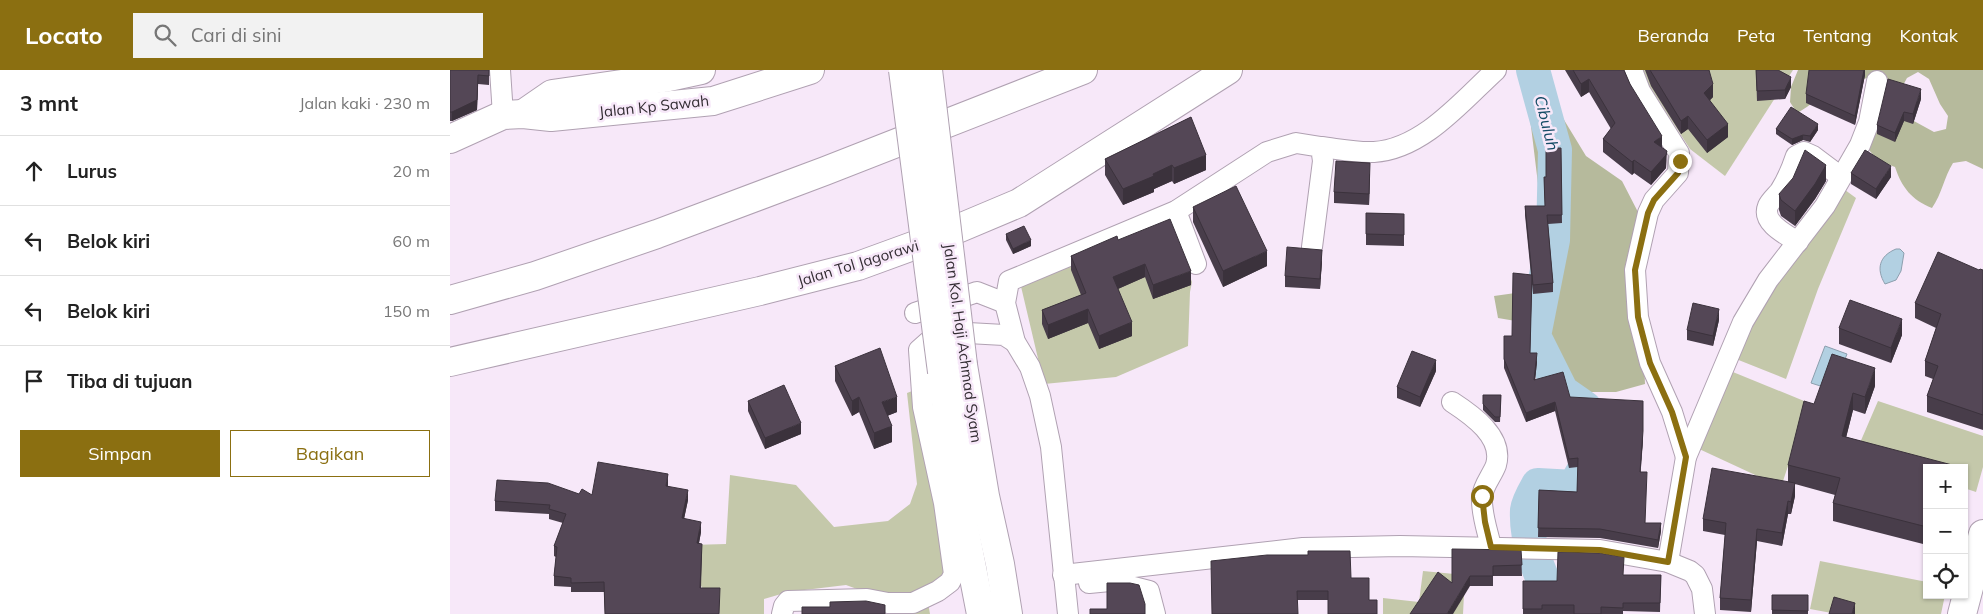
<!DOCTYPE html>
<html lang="id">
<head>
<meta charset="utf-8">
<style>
	body { margin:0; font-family:Mulish,sans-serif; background:#f2f2f2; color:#222 }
	.controls { position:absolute; right:15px; bottom:15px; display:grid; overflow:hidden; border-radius:0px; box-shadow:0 1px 4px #0004 }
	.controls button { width:45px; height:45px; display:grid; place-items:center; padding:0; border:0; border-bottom:1px solid #e0e0e0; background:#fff; color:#222; font:25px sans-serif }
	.stop { position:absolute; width:15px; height:15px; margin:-11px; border:4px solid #8b6f11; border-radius:50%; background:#fff }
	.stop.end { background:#8b6f11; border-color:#fff; box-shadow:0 1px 5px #0008 }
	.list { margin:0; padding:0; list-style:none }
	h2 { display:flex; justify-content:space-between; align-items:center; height:65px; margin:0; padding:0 20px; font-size:21px }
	h2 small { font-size:16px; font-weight:400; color:#767676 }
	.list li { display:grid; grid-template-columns:32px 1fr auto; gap:15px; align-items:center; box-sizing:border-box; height:70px; padding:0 20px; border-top:1px solid #e0e0e0 }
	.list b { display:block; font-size:19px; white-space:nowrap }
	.list em { font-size:16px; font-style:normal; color:#767676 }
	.actions { display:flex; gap:10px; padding:15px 20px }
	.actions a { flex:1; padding:11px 0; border:1px solid #8b6f11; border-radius:0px; text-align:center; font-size:18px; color:#8b6f11 }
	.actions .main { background:#8b6f11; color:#fff }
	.icon { flex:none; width:28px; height:28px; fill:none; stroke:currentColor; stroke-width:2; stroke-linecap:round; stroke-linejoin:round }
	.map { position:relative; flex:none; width:1533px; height:544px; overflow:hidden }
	header { display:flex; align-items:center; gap:30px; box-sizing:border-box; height:70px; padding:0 25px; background:#8b6f11; color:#fff }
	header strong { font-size:24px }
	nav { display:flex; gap:28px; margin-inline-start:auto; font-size:18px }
	.search { width:350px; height:45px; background:#f2f2f2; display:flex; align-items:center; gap:12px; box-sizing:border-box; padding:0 18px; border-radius:0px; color:#767676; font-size:19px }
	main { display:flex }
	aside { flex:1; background:#fff }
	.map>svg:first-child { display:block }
	.green { fill:#c4c8aa }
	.forest { fill:#b6ba9c }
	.water { fill:#b2d0e2; stroke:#8c9fae }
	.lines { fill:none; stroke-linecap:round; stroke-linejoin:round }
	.river { stroke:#b2d0e2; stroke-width:34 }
	.street-casing { stroke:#b0a1b2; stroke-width:22 }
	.secondary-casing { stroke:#b0a1b2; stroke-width:30 }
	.primary-casing { stroke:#b0a1b2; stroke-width:30 }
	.highway-casing { stroke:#b0a1b2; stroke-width:30 }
	.street { stroke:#fff; stroke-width:20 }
	.secondary { stroke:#fff; stroke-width:28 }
	.primary { stroke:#fff; stroke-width:28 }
	.highway { stroke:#fff; stroke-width:28 }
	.primary-bridge-casing { stroke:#b0a1b2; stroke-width:30; stroke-linecap:butt }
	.primary-bridge { stroke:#fff; stroke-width:28 }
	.wall { fill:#483d4a }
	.shaded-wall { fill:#3b323c }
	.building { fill:#544756; stroke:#3b323c }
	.route { stroke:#8b6f11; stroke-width:6 }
	.labels { text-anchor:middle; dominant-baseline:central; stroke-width:5; stroke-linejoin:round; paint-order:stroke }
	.street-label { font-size:15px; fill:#332d33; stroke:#f7e8f9 }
	.water-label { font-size:16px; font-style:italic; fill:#144b65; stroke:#f7e8f9 }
</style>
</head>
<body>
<header>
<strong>Locato</strong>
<div class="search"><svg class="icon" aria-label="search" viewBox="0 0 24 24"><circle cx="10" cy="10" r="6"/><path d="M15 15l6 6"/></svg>Cari di sini</div>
<nav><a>Beranda</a><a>Peta</a><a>Tentang</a><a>Kontak</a></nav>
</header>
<main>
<aside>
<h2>3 mnt<small>Jalan kaki · 230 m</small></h2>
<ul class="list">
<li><svg class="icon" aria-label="ahead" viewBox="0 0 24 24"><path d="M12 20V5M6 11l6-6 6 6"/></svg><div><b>Lurus</b></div><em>20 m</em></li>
<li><svg class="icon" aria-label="left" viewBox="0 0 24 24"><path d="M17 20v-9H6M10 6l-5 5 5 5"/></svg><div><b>Belok kiri</b></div><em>60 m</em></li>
<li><svg class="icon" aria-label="left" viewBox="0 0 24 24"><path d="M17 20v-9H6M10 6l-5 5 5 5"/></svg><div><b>Belok kiri</b></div><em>150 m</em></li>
<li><svg class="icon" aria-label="arrive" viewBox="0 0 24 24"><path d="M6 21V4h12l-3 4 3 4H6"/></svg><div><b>Tiba di tujuan</b></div></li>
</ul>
<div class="actions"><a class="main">Simpan</a><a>Bagikan</a></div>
</aside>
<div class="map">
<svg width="1533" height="544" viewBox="0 0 1533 544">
	<rect width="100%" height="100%" fill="#f7e8f9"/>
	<g class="green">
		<polygon points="1189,0 1343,0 1275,106 1240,79"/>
		<polygon points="1391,117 1406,128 1368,219 1336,309 1281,287 1311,230"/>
		<polygon points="721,158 742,212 740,222 738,276 666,307 594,314 569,208"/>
		<polygon points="1278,300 1359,333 1331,417 1247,378"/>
		<polygon points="470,318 504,504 477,527 480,544 451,544 432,528 396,515 338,522 314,529 314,544 270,544 245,507 241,475 276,474 280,405 346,415 384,457 438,451 460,434 467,414 457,323"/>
		<polygon points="1428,331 1533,366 1533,397 1526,422 1514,418 1514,398 1477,398 1406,382"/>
		<polygon points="1370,491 1477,512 1477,525 1495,525 1491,544 1387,544 1360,539"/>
		<polygon points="973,501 1015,505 1013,544 933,544 933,528 969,532"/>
	</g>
	<g class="forest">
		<path d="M1348,0h38c-13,20 -18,32 -39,43l-7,-11 1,-15z"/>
		<path d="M1390,0h143v99l-17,-8 -13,2c-9,14 -11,31 -21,45 -20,-8 -30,-20 -37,-41 -15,-5 -24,-11 -31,-26l4,-10 35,-16 31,17 12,-3 2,-13 -8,-12 -11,-25 -11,-7 -11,6 -6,11c-18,-16 -23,-14 -45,-8z"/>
		<polygon points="1108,40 1136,86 1172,111 1189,144 1195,314 1166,322 1112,322 1080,290 1077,253 1048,248 1044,226 1087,220 1092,147 1080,48"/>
	</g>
	<g class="water">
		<path d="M1446,179h4l4,4 -3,18 -5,9 -11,4c-9,-15 -6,-28 11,-35z"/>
		<polygon points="1375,276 1397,284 1383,320 1361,313"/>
	</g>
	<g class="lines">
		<path class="river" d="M1083,0l22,80 -2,90 -19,96 28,56 23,16 8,46 -19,33 -36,-2c-4,7 -10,17 -11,25 -2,37 17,71 31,104"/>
		<defs>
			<g id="street">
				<polyline points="50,0 53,45"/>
				<polyline points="1182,0 1190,21 1229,83 1228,103 1204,130 1198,143 1185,200 1188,247 1200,293 1222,342 1236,387"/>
				<path d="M871,77c17,2 36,6 53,5 49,-3 88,-51 122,-82"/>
				<polyline points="726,141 746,194"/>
				<path d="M1348,172c-11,-7 -37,-19 -30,-36 2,-5 8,-10 12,-15 7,-11 12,-23 16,-35l8,-4 9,4 28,21"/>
				<polyline points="465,243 527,222 555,233"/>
				<path d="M1002,332c20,13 52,35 44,63 -4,11 -13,20 -14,32 -1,17 6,35 9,50"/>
				<polyline points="1218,492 1236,387 1293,252 1318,210 1375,136 1410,75 1419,52 1427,11"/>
				<polyline points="613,505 853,478 950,476 1150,480 1218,492 1240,501 1245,505 1252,519 1255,544"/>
				<polyline points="639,513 660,511 699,521 705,544"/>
				<polyline points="332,544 334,536 338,531 417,529 438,533 463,533 488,521 500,512 504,504 494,433 473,337 469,280 478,272 518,263 554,265 565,272"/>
				<polyline points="618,544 601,377 590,326 580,297 565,272 555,233 559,211 726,141 817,82 846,73 871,77 873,91 862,177"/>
			</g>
			<g id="secondary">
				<polyline points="73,44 102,24 214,8 251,0"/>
				<polyline points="0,69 53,45 73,44 101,47 263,31 360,0"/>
				<polyline points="1512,544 1533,464"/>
			</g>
			<g id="primary">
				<polyline points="513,295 535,426 550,494 558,544"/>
				<polyline points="492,302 509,431 531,544"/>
			</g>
			<g id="highway">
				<polyline points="0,230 85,206 207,164 375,101 633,0"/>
				<polyline points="0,292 310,221 408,196 493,165 569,133 778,0"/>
			</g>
		</defs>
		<use href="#street" class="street-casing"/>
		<use href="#secondary" class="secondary-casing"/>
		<use href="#primary" class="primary-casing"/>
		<use href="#highway" class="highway-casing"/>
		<use href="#street" class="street"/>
		<use href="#secondary" class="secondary"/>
		<use href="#primary" class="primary"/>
		<use href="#highway" class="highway"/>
		<defs>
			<g id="primary-bridge">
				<polyline points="453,0 492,302"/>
				<polyline points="478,0 513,295"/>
			</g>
		</defs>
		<use href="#primary-bridge" class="primary-bridge-casing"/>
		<use href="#primary-bridge" class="primary-bridge"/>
	</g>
	<g class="wall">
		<polygon points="0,0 39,0 39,15 28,14 27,40 2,51 0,51"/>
		<polygon points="1115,0 1174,0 1180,14 1212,78 1216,98 1201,115 1184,103 1182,105 1153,82 1153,69 1161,59 1139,22 1131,27"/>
		<polygon points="1195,0 1259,0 1263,27 1260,30 1278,67 1257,83 1238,59 1231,64 1201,16"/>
		<polygon points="1415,0 1415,5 1405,55 1356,33 1356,24"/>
		<polygon points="1306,1 1331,2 1341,17 1335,29 1307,31"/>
		<polygon points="1471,29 1463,54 1454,51 1445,72 1427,64 1427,55"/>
		<polygon points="741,47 756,100 724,114 722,111 704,119 704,122 673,135 655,105 655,89"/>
		<polygon points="1326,59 1368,60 1360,72 1353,70 1342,75 1326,64"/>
		<polygon points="1111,78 1112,153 1098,154 1103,213 1103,222 1083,224 1082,214 1080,283 1087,292 1085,310 1120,327 1193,370 1190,402 1195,453 1211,461 1208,478 1150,468 1088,467 1089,420 1127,422 1128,397 1119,398 1105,341 1076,352 1054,298 1054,266 1062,266 1081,205 1075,145 1075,136 1095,136 1094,107 1096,107"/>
		<polygon points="1401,103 1441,107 1426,129 1401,114"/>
		<polygon points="920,104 919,135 884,133 884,122"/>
		<polygon points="1376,111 1365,129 1345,156 1331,146 1329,140 1329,124"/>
		<polygon points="743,137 817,196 773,217 743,152"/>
		<polygon points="916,143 954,144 954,176 916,175"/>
		<polygon points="556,164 581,176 563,184 556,170"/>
		<polygon points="668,170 741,215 703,229 695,207 668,219 682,266 649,279 638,253 598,269 592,254 592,240 631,225 621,200 621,186"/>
		<polygon points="872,191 870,219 835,217 835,206"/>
		<polygon points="1529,200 1533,200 1533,360 1477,342 1477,326 1483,309 1475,306 1475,291 1486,258 1465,248 1465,233"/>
		<polygon points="1269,250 1263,276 1237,270 1237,260"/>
		<polygon points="1389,258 1452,265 1441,293 1389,274"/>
		<polygon points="385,296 447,342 437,346 442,372 424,379 409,342 402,346 385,311"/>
		<polygon points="986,301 970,337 947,328 947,317"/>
		<polygon points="1425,316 1415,344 1403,340 1396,367 1506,398 1477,398 1477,475 1383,451 1383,433 1385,425 1345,414 1345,426 1341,444 1338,444 1332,476 1307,471 1301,542 1270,540 1270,528 1275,465 1253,461 1253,449 1338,412 1338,395 1364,334"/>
		<polygon points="1033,325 1051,325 1050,352 1045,352 1033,340"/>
		<polygon points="298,331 351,364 315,379 298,341"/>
		<polygon points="218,414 218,416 238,430 234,449 251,462 249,473 252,483 251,518 269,544 155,544 154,522 121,522 121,517 104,516 104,506 106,487 104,486 104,476 113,453 99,449 99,444 45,441 45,431 142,425"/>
		<polygon points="1071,480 1072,506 1043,506 1043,516 1020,516 1002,513"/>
		<polygon points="761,491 901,508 919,530 847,530"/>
		<polygon points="1174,505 1211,505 1210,542 1173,541 1173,544 1073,544 1073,511 1107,511"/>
		<polygon points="1358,525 1358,544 1322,544 1322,540"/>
	</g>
	<g class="shaded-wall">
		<polygon points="1414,0 1415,0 1415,5 1405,55 1405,46"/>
		<polygon points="1341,7 1341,17 1335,29 1335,20"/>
		<polygon points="1139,9 1139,22 1131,27 1131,14"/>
		<polygon points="28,14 27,40 2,51 2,42"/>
		<polygon points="1263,14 1263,27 1254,36 1254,23"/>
		<polygon points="1471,19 1471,29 1463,54 1463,44"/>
		<polygon points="1454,42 1454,51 1445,72 1445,63"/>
		<polygon points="1238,46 1238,59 1231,64 1231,51"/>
		<polygon points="1278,54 1278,67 1257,83 1257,70"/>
		<polygon points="1368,54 1368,60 1360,72 1360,66"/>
		<polygon points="1353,65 1353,70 1342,75 1342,69"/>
		<polygon points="1212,66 1212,79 1204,72"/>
		<polygon points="1217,81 1216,98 1201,115 1201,102"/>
		<polygon points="756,85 756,100 724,114 724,98"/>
		<polygon points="1184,90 1184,103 1182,105 1182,92"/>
		<polygon points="920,93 920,104 919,135 919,124"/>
		<polygon points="722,95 722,111 704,119 704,122 673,135 673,119 703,104"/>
		<polygon points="1376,95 1376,111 1365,129 1345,156 1345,141"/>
		<polygon points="1441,96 1441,107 1426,129 1426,119"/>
		<polygon points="581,170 581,176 563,184 563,179"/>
		<polygon points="872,180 872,191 870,219 870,209"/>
		<polygon points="817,181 817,196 773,217 773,201"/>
		<polygon points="695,194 695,207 663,221 663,207"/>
		<polygon points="741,201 741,215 703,229 703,215"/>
		<polygon points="638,239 638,253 598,269 598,255"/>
		<polygon points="1269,239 1269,250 1263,276 1263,266"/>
		<polygon points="1452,249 1452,265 1441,293 1441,278"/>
		<polygon points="682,252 682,266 649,279 649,266"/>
		<polygon points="1087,283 1087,292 1084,319 1084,310"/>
		<polygon points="986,290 986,301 970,337 970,327"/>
		<polygon points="1425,298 1425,316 1415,344 1415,327"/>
		<polygon points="1403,323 1403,340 1392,384 1392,366"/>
		<polygon points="409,327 409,342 402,346 402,331"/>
		<polygon points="447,327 447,342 432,348 432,332"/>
		<polygon points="1105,332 1105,341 1076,352 1076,343"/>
		<polygon points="351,353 351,364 315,379 315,368"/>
		<polygon points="442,356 442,372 424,379 424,363"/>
		<polygon points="1193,361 1193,370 1190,411 1190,402"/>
		<polygon points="218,404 218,414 216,425 216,416"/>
		<polygon points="1345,413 1345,426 1341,444 1341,432"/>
		<polygon points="238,420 238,430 232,458 232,448"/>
		<polygon points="1338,431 1338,444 1332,476 1332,463"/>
		<polygon points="251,452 251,462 247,483 247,473"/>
		<polygon points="1211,453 1211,461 1208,478 1208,470"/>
		<polygon points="1307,459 1307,471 1301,542 1301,530"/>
		<polygon points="1020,506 1020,516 1003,544 997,544"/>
		<polygon points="1405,533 1405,544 1402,544"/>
	</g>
	<g class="building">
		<polygon points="0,0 39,0 39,6 28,5 27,30 2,42 0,42"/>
		<polygon points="1123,0 1174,0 1180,14 1212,66 1204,72 1217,81 1216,85 1201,102 1184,90 1182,92 1153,69 1165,53 1139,9 1131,14"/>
		<polygon points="1200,0 1259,0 1263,14 1254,23 1278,54 1257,70 1238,46 1231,51"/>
		<polygon points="1306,0 1328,0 1341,7 1335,20 1307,21"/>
		<polygon points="1359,0 1414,0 1405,46 1356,24"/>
		<polygon points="1438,9 1471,19 1463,44 1454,42 1445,63 1427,55"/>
		<polygon points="1341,37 1368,54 1360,66 1353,65 1342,69 1326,59"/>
		<polygon points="741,47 756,85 724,98 722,95 703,104 704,106 673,119 655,89"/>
		<polygon points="1096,78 1111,78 1112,145 1097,145 1103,213 1083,215 1082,205 1080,283 1087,283 1084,310 1113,302 1120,327 1193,331 1193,361 1190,402 1197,402 1195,453 1211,453 1208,470 1150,459 1088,458 1089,420 1127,422 1128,388 1119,389 1105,332 1076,343 1054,289 1054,266 1062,266 1063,203 1082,205 1075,136 1095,136 1094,107 1096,107"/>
		<polygon points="1355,80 1376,95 1365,114 1345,141 1331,130 1329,124 1343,108"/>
		<polygon points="1415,80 1441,96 1426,119 1401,103"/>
		<polygon points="886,91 920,93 919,124 884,122"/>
		<polygon points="786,116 817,181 773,201 743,137"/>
		<polygon points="916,143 954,144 954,165 916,164"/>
		<polygon points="720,149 741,201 703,215 695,194 663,207 682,252 649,266 638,239 598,255 592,240 636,223 621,186 667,166 668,170"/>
		<polygon points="574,156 581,170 563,179 556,164"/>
		<polygon points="837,177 872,180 870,209 835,206"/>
		<polygon points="1488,182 1529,200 1530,199 1533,200 1533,345 1477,326 1488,296 1475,291 1491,244 1465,233"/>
		<polygon points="1400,230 1452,249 1441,278 1389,258"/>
		<polygon points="1243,233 1269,239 1263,266 1237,260"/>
		<polygon points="430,278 447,327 432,332 442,356 424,363 409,327 402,331 385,296"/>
		<polygon points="962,281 986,290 970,327 947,317"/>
		<polygon points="1382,284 1425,298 1415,327 1403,323 1392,366 1506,396 1506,398 1477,398 1477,457 1383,433 1390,408 1338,395 1354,331 1364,334"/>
		<polygon points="334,315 351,353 315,368 298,331"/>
		<polygon points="1033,325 1051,325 1050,347 1045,347 1033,334"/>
		<polygon points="148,392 218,404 216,416 238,420 232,448 251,452 247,473 252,474 250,518 270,518 269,544 155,544 154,512 121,513 121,508 104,506 107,477 104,476 116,444 99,439 100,435 45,431 47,410 98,413 129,424 132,419 142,425"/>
		<polygon points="1262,398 1345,413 1341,432 1338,431 1332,463 1307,459 1301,530 1270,528 1276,453 1253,449"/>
		<polygon points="1002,479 1071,480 1072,495 1043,496 1043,506 1020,506 997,544 960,544 988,502 1002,513"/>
		<polygon points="858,481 900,481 901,508 919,508 919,530 927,530 927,544 878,544 878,521 847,521 848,544 762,544 761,491 817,485 858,485"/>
		<polygon points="1108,482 1149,483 1174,487 1173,505 1211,505 1210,533 1173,533 1173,538 1151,537 1151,544 1124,544 1124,535 1092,535 1092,539 1073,539 1073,511 1107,511"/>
		<polygon points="657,513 680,513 689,515 695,534 695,544 640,544 640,539 657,539"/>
		<polygon points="1322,525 1358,525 1358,541 1322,540"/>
		<polygon points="1384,527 1405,533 1402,544 1379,544"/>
		<polygon points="416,531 435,535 435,544 352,544 352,537 380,537 380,532"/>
	</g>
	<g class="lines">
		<polyline class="route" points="1032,426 1035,452 1041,477 1150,480 1218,492 1236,387 1222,342 1200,293 1188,247 1185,200 1198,143 1204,130 1228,103 1230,91"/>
	</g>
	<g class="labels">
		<g class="street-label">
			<text transform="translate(204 36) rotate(-6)">Jalan Kp Sawah</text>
			<text transform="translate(408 193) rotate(-17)">Jalan Tol Jagorawi</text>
			<text transform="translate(513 273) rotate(82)">Jalan Kol. Haji Achmad Syam</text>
		</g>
		<g class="water-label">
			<text transform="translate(1097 53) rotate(76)">Cibuluh</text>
		</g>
	</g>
</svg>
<div class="controls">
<button>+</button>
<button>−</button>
<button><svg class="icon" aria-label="locate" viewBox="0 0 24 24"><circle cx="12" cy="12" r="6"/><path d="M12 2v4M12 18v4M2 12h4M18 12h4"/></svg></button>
</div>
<div class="stop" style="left:1032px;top:426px"></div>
<div class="stop end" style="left:1230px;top:91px"></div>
</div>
</main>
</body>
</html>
